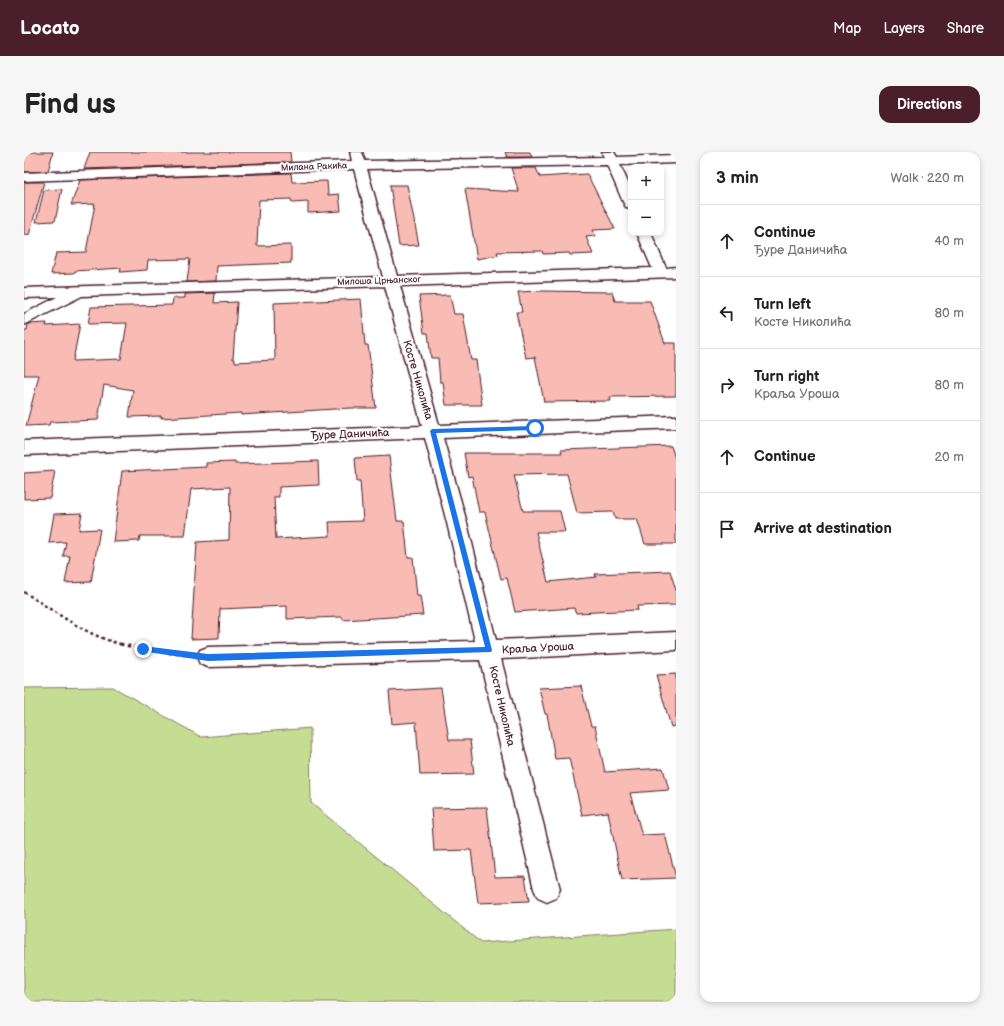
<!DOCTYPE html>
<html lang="en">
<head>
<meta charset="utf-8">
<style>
	body { margin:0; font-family:"Balsamiq Sans",sans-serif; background:#f6f6f6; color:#222 }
	.controls { position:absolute; right:12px; top:12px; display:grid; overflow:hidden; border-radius:8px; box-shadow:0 2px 6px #0003 }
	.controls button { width:36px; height:36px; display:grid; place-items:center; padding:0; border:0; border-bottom:1px solid #e0e0e0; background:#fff; color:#222; font:20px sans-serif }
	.stop { position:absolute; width:12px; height:12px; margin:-9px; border:3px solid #1a73e8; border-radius:50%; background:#fff }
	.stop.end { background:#1a73e8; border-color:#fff; box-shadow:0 1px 4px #0008 }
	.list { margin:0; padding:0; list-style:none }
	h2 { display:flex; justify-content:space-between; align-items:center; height:52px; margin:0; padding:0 16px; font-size:17px }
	h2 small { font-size:13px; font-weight:400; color:#767676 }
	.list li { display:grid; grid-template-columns:26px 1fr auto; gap:12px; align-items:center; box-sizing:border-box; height:72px; padding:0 16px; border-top:1px solid #e0e0e0 }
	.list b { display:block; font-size:15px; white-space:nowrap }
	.list p { margin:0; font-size:13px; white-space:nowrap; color:#767676 }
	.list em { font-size:13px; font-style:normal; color:#767676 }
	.icon { flex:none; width:22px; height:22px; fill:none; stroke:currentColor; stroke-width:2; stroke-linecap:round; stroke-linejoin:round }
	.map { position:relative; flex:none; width:652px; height:850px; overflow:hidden; border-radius:12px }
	header { display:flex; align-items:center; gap:24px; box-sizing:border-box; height:56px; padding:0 20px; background:#4a1f2b; color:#fff }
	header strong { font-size:19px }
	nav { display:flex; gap:22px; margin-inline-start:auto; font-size:14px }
	.intro { display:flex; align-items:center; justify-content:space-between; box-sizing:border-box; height:96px; padding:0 24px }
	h1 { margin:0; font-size:28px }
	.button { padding:10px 18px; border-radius:12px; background:#4a1f2b; color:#fff; font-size:14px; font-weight:700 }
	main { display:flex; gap:24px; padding:0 24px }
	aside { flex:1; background:#fff; border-radius:12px; box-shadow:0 2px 6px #0003 }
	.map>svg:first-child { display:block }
	.green { fill:#c5dd93; stroke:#887e5f }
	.building { fill:#f8bcb5; stroke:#4a1f2b }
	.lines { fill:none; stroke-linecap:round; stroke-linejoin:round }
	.street-casing { stroke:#4a1f2b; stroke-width:3 }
	.path-far1 { stroke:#4a1f2b; stroke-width:2.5; stroke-dasharray:3 3; stroke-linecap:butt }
	.path { stroke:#4a1f2b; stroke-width:3; stroke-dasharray:3.5 3.5; stroke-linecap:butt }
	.street { fill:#fff; fill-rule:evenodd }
	.route { fill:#1a73e8 }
	.labels { text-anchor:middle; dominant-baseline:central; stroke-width:4; stroke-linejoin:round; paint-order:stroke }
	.far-street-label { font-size:9px; fill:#4a1f2b; stroke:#fff }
	.street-label { font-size:11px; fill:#4a1f2b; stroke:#fff }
</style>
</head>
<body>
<header>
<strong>Locato</strong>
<nav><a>Map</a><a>Layers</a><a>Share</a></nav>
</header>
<div class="intro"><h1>Find us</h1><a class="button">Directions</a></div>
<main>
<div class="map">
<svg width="652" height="850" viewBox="0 0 652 850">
	<rect width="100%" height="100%" fill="#fff"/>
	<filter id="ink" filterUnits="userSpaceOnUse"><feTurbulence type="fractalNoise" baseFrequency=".025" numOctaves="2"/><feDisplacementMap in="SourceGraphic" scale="8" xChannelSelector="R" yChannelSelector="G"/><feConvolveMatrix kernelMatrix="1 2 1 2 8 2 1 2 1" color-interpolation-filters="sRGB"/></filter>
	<g filter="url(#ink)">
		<polygon class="green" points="89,535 177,585 286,576 287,651 457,791 652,777 652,850 0,850 0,536"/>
		<g class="building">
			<polygon points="0,0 29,0 24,19 0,20"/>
			<polygon points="66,0 266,0 267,10 60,17"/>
			<polygon points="481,0 506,0 508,5 483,5"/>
			<polygon points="487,16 512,16 516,25 563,22 591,77 569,78 572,84 562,85 569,102 546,103 545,101 519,102 518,99 473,100 474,103 453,107 441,37 495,40"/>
			<polygon points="267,21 268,30 303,29 304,43 315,42 317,59 284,61 284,50 268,51 267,47 235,48 233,94 267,93 267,111 193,114 192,129 163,130 166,107 124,108 123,118 96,120 97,116 51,119 50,121 27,122 32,101 62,100 71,52 47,53 56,28"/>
			<polygon points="0,30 20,30 5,83 0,82"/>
			<polygon points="366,33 383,33 395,93 375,94"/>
			<polygon points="38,37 31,69 12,70 20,38"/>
			<polygon points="517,139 588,140 591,149 626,149 641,191 652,191 652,244 586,245 587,249 520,250 511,205 502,206 492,160 498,160 494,140"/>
			<polygon points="191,141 190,151 213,150 209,207 211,207 211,210 251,208 250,151 337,147 341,193 344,193 352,256 326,256 217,263 217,261 137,266 138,264 105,265 109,238 80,233 74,268 26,270 25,273 2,274 15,223 0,223 0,178 3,178 4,172 23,171 22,174 56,172 49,209 97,207 103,171 64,172 67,155 148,153 149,146 161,146 161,142"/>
			<polygon points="426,143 430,162 439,162 447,208 452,208 458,253 422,253 419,230 416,230 414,206 407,206 404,181 400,181 395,144"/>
			<polygon points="647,294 652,309 652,392 621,392 613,367 591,367 589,360 553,361 543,322 490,323 499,359 536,359 541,380 512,380 524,430 572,425 571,422 646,419 652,438 652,453 613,454 614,458 552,461 550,456 491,460 483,426 477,427 461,360 455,360 448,324 444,325 440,301 538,301 537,298"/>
			<polygon points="365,304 373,369 380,369 384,405 389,405 393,444 396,444 399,463 319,468 318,465 263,467 263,454 196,457 195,486 167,487 173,390 205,388 206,335 167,337 161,384 116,384 115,389 89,390 98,319 182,315 182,311 211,310 211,312 294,309 295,333 255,335 255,345 250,345 252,387 306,384 305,370 339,369 336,329 333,329 331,306"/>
			<polygon points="31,319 26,346 0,347 0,321"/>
			<polygon points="58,361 55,378 76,377 67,430 41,431 46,404 39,404 42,390 25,391 30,362"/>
			<polygon points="652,522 652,574 647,575 632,523"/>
			<polygon points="557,534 567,574 571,574 581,620 639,616 645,638 606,641 618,683 641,682 652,726 598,728 584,660 558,663 545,606 531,607 523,562 521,562 515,536"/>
			<polygon points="417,536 425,588 446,588 450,622 396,623 392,570 368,572 365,539"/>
			<polygon points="463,655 471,725 501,724 505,749 454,751 447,698 410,699 407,656"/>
		</g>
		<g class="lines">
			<defs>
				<polygon id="street" points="326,0 338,0 341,9 580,5 578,0 590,0 593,5 652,3 652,11 596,13 607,37 607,56 602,55 600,52 583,13 343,17 373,124 628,116 613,81 627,81 642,116 652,115 652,125 376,134 415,273 652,264 652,276 419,286 443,371 472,488 652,480 652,498 477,507 536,737 532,746 523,750 514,746 510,737 456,508 184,515 176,512 173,505 176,498 184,495 451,489 423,371 401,286 0,303 0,289 398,274 361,134 58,144 0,173 0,162 33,145 0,146 0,136 359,125 330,17 0,29 0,21 328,9"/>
			</defs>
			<use href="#street" class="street-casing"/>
			<path class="path-far1" d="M0,440c32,20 62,44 100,53"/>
			<polyline class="path" points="96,492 124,498 164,503"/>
			<use href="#street" class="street"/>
		</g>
	</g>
	<polygon class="route" points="511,274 514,276 511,278 412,281 468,498 467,500 184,509 117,499 117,495 119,494 184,502 461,495 406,279 408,277"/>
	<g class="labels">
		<g class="far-street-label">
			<text transform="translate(290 15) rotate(-2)">Милана Ракића</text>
			<text transform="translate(355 129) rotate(-2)">Милоша Црњанског</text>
		</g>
		<g class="street-label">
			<text transform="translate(394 228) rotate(74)">Косте Николића</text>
			<text transform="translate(326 282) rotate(-2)">Ђуре Даничића</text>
			<text transform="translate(514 496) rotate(-3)">Краља Уроша</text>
			<text transform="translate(478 554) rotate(77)">Косте Николића</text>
		</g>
	</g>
</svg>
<div class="controls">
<button>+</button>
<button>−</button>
</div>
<div class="stop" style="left:511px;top:276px"></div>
<div class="stop end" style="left:119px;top:497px"></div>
</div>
<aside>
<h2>3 min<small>Walk · 220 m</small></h2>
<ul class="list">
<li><svg class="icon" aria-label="ahead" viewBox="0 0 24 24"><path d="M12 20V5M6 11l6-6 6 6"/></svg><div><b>Continue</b><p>Ђуре Даничића</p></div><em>40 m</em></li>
<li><svg class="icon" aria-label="left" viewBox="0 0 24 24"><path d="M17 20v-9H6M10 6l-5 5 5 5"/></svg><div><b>Turn left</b><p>Косте Николића</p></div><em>80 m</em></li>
<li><svg class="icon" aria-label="right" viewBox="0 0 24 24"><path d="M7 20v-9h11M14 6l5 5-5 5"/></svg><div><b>Turn right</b><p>Краља Уроша</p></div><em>80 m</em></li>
<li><svg class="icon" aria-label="ahead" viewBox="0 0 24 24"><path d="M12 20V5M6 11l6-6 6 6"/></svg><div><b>Continue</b></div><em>20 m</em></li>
<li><svg class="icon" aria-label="arrive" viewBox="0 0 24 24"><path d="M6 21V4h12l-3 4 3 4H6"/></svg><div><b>Arrive at destination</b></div></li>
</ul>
</aside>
</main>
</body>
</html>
